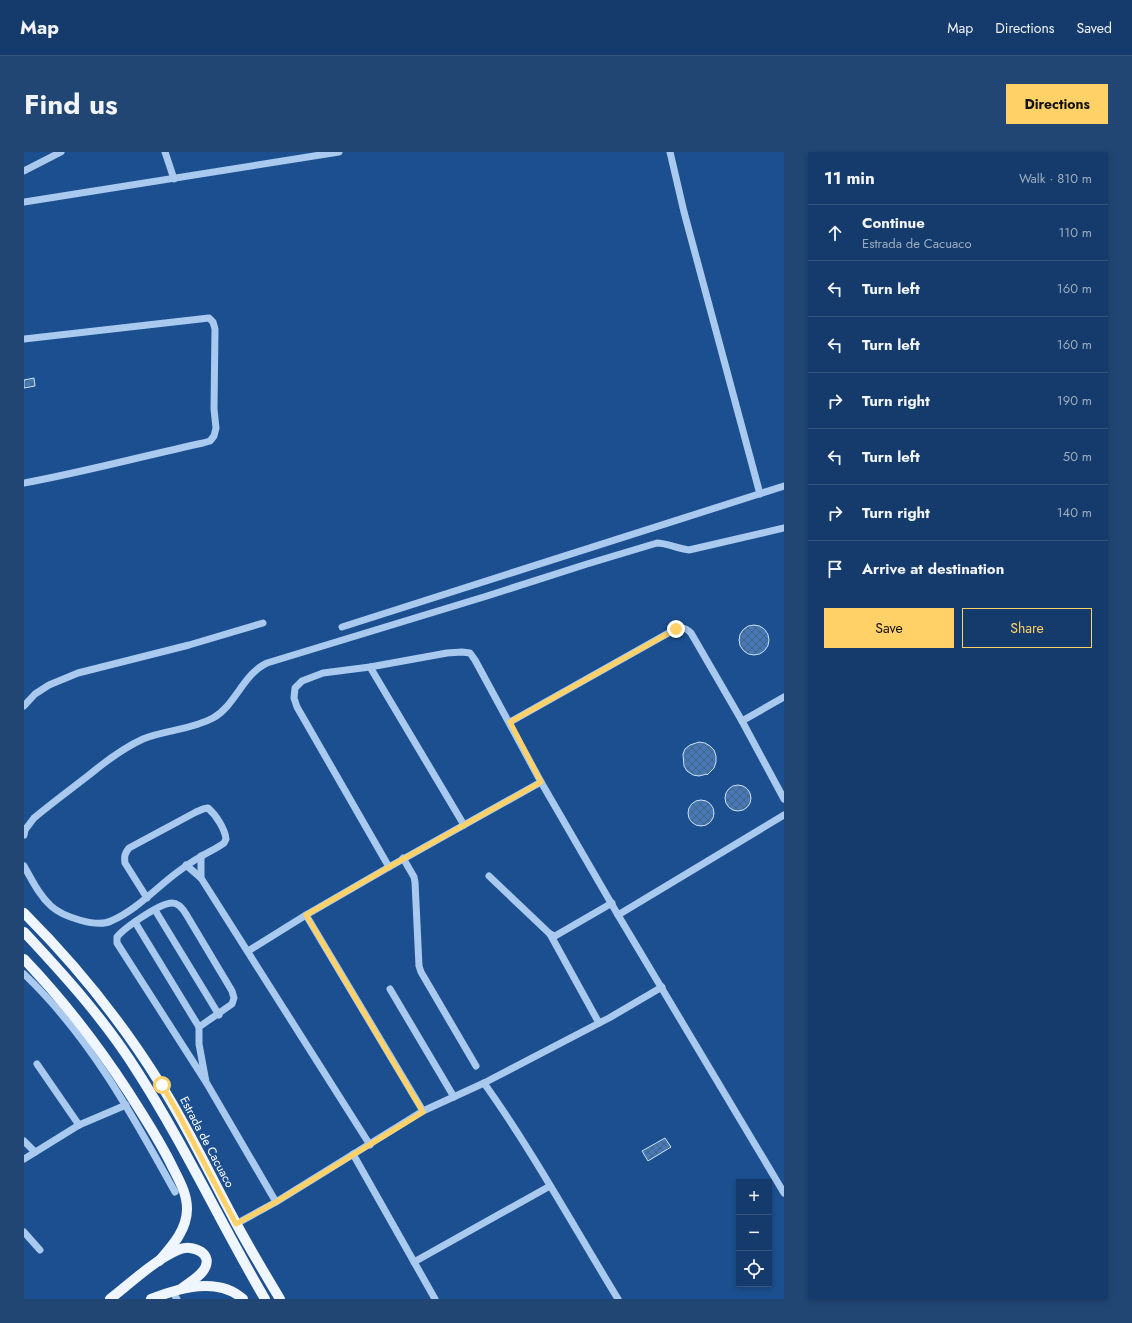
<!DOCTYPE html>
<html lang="en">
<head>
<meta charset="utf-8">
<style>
	body { margin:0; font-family:Jost,sans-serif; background:#214673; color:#f1f3f6 }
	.controls { position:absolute; right:12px; bottom:12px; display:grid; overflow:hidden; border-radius:0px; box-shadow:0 2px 6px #0003 }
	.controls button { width:36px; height:36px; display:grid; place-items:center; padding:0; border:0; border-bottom:1px solid #33557e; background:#143b6b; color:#f1f3f6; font:20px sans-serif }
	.stop { position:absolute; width:12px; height:12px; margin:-9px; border:3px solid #ffd166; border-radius:50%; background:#fff }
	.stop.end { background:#ffd166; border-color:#fff; box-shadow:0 1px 4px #0008 }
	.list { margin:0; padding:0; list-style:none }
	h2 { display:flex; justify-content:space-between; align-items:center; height:52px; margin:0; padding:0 16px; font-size:17px }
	h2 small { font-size:13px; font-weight:400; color:#9dadc1 }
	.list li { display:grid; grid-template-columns:26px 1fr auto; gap:12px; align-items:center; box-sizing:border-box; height:56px; padding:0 16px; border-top:1px solid #33557e }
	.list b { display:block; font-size:15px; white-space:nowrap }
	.list p { margin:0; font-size:13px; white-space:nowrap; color:#9dadc1 }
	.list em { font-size:13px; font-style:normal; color:#9dadc1 }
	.actions { display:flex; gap:8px; padding:12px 16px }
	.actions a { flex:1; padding:9px 0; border:1px solid #ffd166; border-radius:0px; text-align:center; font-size:14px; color:#ffd166 }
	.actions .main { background:#ffd166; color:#111 }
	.icon { flex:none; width:22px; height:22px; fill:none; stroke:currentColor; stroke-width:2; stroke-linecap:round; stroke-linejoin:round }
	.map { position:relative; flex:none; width:760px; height:1147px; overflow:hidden; border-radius:0px }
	header { display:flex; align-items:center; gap:24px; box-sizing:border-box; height:56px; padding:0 20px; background:#143b6b; border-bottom:1px solid #33557e }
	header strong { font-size:19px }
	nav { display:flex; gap:22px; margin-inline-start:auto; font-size:14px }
	.intro { display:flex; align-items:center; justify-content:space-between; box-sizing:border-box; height:96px; padding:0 24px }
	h1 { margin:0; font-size:28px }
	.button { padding:10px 18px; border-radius:0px; background:#ffd166; color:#111; font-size:14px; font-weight:700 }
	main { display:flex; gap:24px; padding:0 24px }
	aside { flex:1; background:#143b6b; border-radius:0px; box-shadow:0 2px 6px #0003 }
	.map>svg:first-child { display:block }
	.building { fill:url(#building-cross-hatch); stroke:#cfe3fa }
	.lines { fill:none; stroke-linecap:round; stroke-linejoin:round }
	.minor { stroke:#a9c9ee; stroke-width:7 }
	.major { stroke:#f0f6ff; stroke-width:10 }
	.route { stroke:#ffd166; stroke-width:5 }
	.labels { text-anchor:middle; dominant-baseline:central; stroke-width:3.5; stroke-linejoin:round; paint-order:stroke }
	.street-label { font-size:12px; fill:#fff; stroke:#1b4f8f }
</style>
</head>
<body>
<header>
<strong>Map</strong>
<nav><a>Map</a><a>Directions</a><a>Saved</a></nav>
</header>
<div class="intro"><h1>Find us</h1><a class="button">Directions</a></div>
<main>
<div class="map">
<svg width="760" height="1147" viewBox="0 0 760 1147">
	<defs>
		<pattern id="building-cross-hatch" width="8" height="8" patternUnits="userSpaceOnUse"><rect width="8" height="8" fill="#4478b7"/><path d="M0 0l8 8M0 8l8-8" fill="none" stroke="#486282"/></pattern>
	</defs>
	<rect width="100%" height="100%" fill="#1b4f8f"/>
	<g class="building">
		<polygon points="10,226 11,234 0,236 0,228"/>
		<circle cx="730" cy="488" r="15"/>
		<polygon points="675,590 681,591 686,594 690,598 692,604 692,610 690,616 683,623 683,622 675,624 669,623 663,619 660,614 659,602 661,597 666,593"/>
		<circle cx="714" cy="646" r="13"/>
		<circle cx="677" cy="661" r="13"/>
		<polygon points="641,986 647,995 624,1009 618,999"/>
	</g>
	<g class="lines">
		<g class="minor">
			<polyline points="141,0 150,27"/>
			<polyline points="646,0 660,60 736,342"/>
			<polyline points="0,19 37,0"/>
			<polyline points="0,50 315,0"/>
			<path d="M0,187l185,-21 4,4 2,7 -1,80 2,19 -2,8 -4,5 -7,2c-60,13 -119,29 -179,40"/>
			<polyline points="318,475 760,334"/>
			<polyline points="346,515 440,673"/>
			<polyline points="0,554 11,542 25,533 54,521 165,493 239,471"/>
			<polyline points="718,569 760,545"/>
			<path d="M486,570l162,-91c8,-4 12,-5 19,2l51,88 42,78"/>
			<path d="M0,683l1,-5 9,-12c18,-15 37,-29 55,-43 17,-14 34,-27 54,-36 22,-9 48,-9 70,-21 23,-13 30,-44 54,-55l220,-67 100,-32 70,-21c10,0 21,6 32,7l95,-22"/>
			<polyline points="177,704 177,726"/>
			<polyline points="379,706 390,725 391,730 395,814 397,820 452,914"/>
			<polyline points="162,713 177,726 346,993"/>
			<path d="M0,714c8,14 15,29 27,40 12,11 46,22 60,15 25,-11 43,-31 64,-47 8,-6 16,-12 25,-17 8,-5 16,-8 24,-14l2,-4c-1,-10 -10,-24 -18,-31l-5,1 -7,3 -67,36c-4,5 -5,8 -4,15l22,35"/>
			<polyline points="365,715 273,555 270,546 271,536 278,529 299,521 346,515 423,501 438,500 446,501 451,508 517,630 594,763 760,1041"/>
			<polyline points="465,724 526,782 531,784 588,751"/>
			<polyline points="131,758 195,863"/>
			<polyline points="282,763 399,959"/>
			<polyline points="594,763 760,663"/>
			<polyline points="111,770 175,875"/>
			<polyline points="526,782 575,871"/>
			<polyline points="224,799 282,763 365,715 517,630"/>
			<path d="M0,822c65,62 108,140 151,218"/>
			<polyline points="366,837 430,945"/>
			<polyline points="13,912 55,973"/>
			<path d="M182,930l-7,-38v-17l33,-23 2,-6 -2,-7 -46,-77c-3,-5 -7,-11 -14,-11 -12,0 -48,25 -55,34v6l89,139 70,120"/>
			<path d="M460,931c49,69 90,144 134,216"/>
			<polyline points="0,989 11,1000"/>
			<polyline points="329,1002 411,1147"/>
			<polyline points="0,1007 55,973 102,953"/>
			<polyline points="212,1072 252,1050 399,959 460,931 585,866 638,835"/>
			<polyline points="0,1080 16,1098"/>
			<polyline points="390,1110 526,1034"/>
			<polyline points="148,1139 153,1147"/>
		</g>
		<g class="major">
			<path d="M0,761c52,52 98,109 137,172 28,44 50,92 75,138 14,26 29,51 44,76"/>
			<path d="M0,780c41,44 81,88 113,139 47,73 84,153 128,228"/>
			<path d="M0,807c39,41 74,86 105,134 15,24 31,48 43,73 7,14 15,27 15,43 0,21 -15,37 -28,52"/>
			<path d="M86,1147c21,-16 43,-38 68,-49 14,-7 38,4 25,21 -5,7 -15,12 -22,18"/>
			<path d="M127,1147c28,-11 67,-23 92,0"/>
		</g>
	</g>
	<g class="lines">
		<polyline class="route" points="138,933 154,961 212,1072 252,1050 399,960 282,763 365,715 517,630 486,570 652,477"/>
	</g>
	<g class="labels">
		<g class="street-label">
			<text transform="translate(183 990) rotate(62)">Estrada de Cacuaco</text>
		</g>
	</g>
</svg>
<div class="controls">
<button>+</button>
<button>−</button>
<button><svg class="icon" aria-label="locate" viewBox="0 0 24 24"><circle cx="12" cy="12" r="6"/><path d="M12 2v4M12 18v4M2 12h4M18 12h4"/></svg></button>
</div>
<div class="stop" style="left:138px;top:933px"></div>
<div class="stop end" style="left:652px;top:477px"></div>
</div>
<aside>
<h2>11 min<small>Walk · 810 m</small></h2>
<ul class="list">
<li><svg class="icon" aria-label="ahead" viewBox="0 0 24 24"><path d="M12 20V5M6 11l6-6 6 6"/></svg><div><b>Continue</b><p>Estrada de Cacuaco</p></div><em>110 m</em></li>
<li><svg class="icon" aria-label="left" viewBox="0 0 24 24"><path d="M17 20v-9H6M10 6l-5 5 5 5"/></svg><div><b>Turn left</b></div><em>160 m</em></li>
<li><svg class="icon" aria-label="left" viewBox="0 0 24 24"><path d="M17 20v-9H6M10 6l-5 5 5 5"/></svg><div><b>Turn left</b></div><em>160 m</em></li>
<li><svg class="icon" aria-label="right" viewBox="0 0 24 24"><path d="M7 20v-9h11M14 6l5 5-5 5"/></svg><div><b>Turn right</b></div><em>190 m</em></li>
<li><svg class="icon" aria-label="left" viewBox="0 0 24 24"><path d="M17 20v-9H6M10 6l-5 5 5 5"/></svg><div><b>Turn left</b></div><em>50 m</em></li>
<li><svg class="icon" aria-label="right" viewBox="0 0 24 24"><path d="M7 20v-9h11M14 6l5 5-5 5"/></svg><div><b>Turn right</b></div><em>140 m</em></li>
<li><svg class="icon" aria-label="arrive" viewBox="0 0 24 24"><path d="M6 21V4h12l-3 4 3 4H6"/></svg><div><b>Arrive at destination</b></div></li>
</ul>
<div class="actions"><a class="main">Save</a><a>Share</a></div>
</aside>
</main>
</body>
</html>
